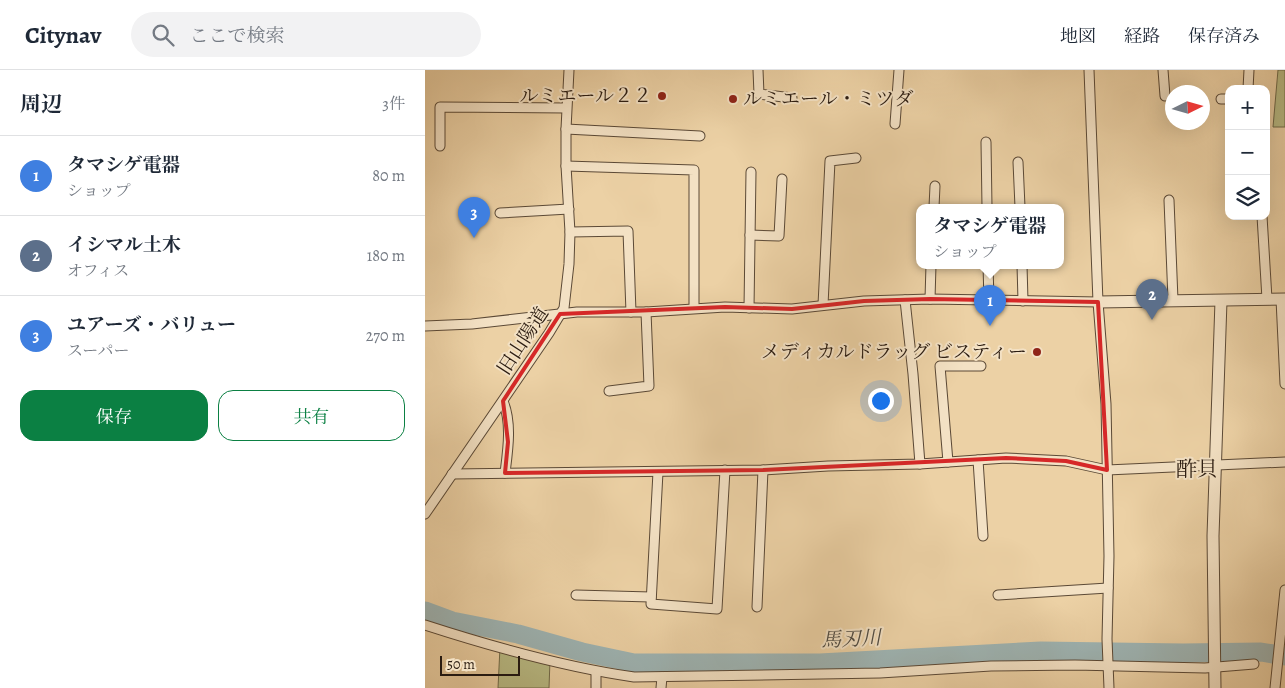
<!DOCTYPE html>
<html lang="ja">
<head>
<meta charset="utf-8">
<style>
	body { margin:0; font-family:Alegreya,"Noto Serif JP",serif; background:#f2f2f3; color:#1f2937 }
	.controls { position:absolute; right:15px; top:15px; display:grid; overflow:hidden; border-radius:10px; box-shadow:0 5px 20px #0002 }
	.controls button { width:45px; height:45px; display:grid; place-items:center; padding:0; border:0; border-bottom:1px solid #e0e1e3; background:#fff; color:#1f2937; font:25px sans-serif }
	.compass { position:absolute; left:740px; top:15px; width:45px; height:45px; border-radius:50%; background:#fff; box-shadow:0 5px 20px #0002; rotate:85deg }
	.scale { position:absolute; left:15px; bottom:12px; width:80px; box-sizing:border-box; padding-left:5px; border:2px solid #2b1c11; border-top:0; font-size:14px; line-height:18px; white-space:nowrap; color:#2b1c11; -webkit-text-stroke:4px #f3e1c4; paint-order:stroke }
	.you { position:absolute; left:455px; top:330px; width:18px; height:18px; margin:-12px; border:4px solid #fff; border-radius:50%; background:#1a73e8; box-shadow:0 0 0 8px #1a73e833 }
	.badge { display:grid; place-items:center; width:32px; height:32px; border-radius:50%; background:#0b8043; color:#fff; font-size:16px; font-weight:700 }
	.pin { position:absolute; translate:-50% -41px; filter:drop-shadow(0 1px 2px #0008) }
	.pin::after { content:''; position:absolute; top:26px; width:18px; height:15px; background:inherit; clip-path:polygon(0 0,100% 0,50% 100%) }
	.popup { position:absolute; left:491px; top:134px; width:148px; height:65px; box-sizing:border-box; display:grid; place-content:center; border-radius:10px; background:#fff; filter:drop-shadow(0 1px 4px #0005); font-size:16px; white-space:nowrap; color:#747a83 }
	.popup b { font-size:19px; color:#1f2937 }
	.popup::after { content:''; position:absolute; left:50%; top:100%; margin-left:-10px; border:10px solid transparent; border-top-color:#fff }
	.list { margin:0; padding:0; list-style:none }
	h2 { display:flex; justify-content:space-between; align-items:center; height:65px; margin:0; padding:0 20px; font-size:21px }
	h2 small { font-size:16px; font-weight:400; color:#747a83 }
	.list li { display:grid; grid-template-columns:32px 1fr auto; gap:15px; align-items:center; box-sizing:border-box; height:80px; padding:0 20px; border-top:1px solid #e0e1e3 }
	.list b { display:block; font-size:19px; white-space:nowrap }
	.list p { margin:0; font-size:16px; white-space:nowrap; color:#747a83 }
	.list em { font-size:16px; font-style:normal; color:#747a83 }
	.actions { display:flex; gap:10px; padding:15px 20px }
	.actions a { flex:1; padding:11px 0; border:1px solid #0b8043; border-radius:15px; text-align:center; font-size:18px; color:#0b8043 }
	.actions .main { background:#0b8043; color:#fff }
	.icon { flex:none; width:28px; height:28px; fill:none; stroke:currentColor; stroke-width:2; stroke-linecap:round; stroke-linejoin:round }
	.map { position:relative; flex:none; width:860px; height:618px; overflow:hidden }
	header { display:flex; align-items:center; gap:30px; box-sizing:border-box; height:70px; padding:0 25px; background:#fff; border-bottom:1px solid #e0e1e3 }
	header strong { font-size:24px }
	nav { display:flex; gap:28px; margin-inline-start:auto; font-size:18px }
	.search { width:350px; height:45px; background:#f2f2f3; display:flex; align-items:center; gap:12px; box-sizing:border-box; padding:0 18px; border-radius:28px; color:#747a83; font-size:19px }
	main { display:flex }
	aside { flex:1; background:#fff }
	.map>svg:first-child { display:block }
	.green { fill:#b9bb85; stroke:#726c4b }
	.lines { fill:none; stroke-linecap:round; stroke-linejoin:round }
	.river { stroke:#9eb4b3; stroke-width:19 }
	.minor-casing { stroke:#5b4936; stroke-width:11 }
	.tertiary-casing { stroke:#5b4936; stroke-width:13 }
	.minor { stroke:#f3e1c4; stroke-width:9 }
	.tertiary { stroke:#f3e1c4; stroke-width:11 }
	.marked { fill:none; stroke:#d62828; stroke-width:4; stroke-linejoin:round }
	.poi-dot { fill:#8f2418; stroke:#f3e1c4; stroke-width:2 }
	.labels { text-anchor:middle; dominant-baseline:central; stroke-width:4; stroke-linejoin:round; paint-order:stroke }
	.poi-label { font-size:19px; fill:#2b1c11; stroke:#f3e1c4; text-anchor:end }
	.street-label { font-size:19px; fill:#2b1c11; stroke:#f3e1c4 }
	.water-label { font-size:20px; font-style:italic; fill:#4e4a42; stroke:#f3e1c4 }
	.quarter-label { font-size:21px; fill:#2b1c11; stroke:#f3e1c4 }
</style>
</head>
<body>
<header>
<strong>Citynav</strong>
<div class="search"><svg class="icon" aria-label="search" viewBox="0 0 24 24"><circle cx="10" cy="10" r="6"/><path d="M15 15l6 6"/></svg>ここで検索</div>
<nav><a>地図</a><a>経路</a><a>保存済み</a></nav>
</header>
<main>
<aside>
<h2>周辺<small>3件</small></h2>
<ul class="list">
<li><span class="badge" style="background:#3f7fe0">1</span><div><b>タマシゲ電器</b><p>ショップ</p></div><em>80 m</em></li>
<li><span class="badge" style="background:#5c6f8a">2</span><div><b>イシマル土木</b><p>オフィス</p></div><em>180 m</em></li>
<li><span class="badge" style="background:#3f7fe0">3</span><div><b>ユアーズ・バリュー</b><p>スーパー</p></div><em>270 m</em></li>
</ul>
<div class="actions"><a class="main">保存</a><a>共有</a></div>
</aside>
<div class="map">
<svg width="860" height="618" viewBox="0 0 860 618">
	<rect width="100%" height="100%" fill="#ecd1a5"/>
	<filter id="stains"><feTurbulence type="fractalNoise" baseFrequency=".004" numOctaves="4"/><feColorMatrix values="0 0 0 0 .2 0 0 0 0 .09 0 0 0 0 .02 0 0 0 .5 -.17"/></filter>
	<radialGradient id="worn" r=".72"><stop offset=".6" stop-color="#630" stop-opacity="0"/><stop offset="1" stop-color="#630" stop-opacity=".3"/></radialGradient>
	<g class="green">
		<polygon points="853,0 860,0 860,57 848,57"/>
		<polygon points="75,577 125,590 124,618 73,618"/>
	</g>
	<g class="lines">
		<polyline class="river" points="0,541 27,551 93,564 157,582 209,593 395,593 616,581 758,583 836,582 860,586"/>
		<defs>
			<g id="minor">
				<polyline points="333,0 334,24 367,28"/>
				<polyline points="664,0 673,232 681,334 684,486 682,569 684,618"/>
				<polyline points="738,0 740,26"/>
				<polyline points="823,19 824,0"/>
				<polyline points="796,29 804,29"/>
				<polyline points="470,54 474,0"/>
				<polyline points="141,59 275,66"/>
				<polyline points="561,72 562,137"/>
				<polyline points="15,76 15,37 141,38"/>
				<polyline points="593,92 595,137"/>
				<polyline points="141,96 269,100 269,238"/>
				<polyline points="744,130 748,230"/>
				<polyline points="509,137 510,116"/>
				<polyline points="75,143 144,139"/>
				<polyline points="837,146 842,229"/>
				<polyline points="145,162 203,161 206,242"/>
				<polyline points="325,165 354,166 357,109"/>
				<polyline points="563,195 564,231"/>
				<polyline points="597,195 598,231"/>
				<polyline points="505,229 506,195"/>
				<polyline points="856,229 860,314"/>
				<polyline points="480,230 488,304 495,394"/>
				<polyline points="398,235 405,91 431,88"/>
				<polyline points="324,238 326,102"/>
				<polyline points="0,256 47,254 152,242 221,242 300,237 367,239 439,231 505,229 673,232"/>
				<polyline points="184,321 224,316 221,242"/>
				<path d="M78,331c9,22 5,48 2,72"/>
				<polyline points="553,390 558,466"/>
				<polyline points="523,392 515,296 556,296"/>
				<polyline points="233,402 226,534 292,539 300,400"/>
				<polyline points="27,404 338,400 403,396 495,394 581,388 641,391 682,400 860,392"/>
				<polyline points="0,444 124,263 139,238 144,194 145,162 141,96 141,59 144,0"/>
				<polyline points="151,525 226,527"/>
				<polyline points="573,525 683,518"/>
				<polyline points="332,537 338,400"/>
				<path d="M0,555c68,22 138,42 209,52l246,-4 111,-7 84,-1 130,3 49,-4"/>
				<polyline points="171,618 171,602"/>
				<polyline points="236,618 237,607"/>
				<polyline points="850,618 860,520"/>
			</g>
			<g id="tertiary">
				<polyline points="673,232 860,229"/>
				<polyline points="790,618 788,466 796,231"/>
			</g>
		</defs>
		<use href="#minor" class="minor-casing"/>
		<use href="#tertiary" class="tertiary-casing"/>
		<use href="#minor" class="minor"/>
		<use href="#tertiary" class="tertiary"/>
	</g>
	<path class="marked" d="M505,229l168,3 9,168 -41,-9 -60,-3 -243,12 -258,3 3,-31 -5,-41 57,-87 165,-7 67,2 72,-8z"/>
	<g class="poi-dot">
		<circle cx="237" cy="26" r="5"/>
		<circle cx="308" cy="29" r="5"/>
		<circle cx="612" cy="282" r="5"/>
	</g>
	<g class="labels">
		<g class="poi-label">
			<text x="227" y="26">ルミエール２２</text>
			<text x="318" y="29" text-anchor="start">ルミエール・ミツダ</text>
			<text x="602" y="282">メディカルドラッグ ビスティー</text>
		</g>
		<g class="street-label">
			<text transform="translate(98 271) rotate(-57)">旧山陽道</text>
		</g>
		<g class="water-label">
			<text transform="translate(426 569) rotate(-3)">馬刃川</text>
		</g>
		<g class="quarter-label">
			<text x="772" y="399">酢貝</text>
		</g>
	</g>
	<rect width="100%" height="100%" filter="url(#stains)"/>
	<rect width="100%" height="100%" fill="url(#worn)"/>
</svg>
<div class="controls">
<button>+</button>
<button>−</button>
<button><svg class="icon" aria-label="layers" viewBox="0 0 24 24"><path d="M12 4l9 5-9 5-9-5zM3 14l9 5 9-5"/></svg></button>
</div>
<svg class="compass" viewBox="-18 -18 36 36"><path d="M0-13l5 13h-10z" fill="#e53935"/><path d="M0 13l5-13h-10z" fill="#747a83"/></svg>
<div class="scale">50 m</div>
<div class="you"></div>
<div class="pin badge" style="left:565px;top:256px;background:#3f7fe0">1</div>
<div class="popup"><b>タマシゲ電器</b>ショップ</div>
<div class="pin badge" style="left:727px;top:250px;background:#5c6f8a">2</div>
<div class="pin badge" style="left:49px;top:168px;background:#3f7fe0">3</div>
</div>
</main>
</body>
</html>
